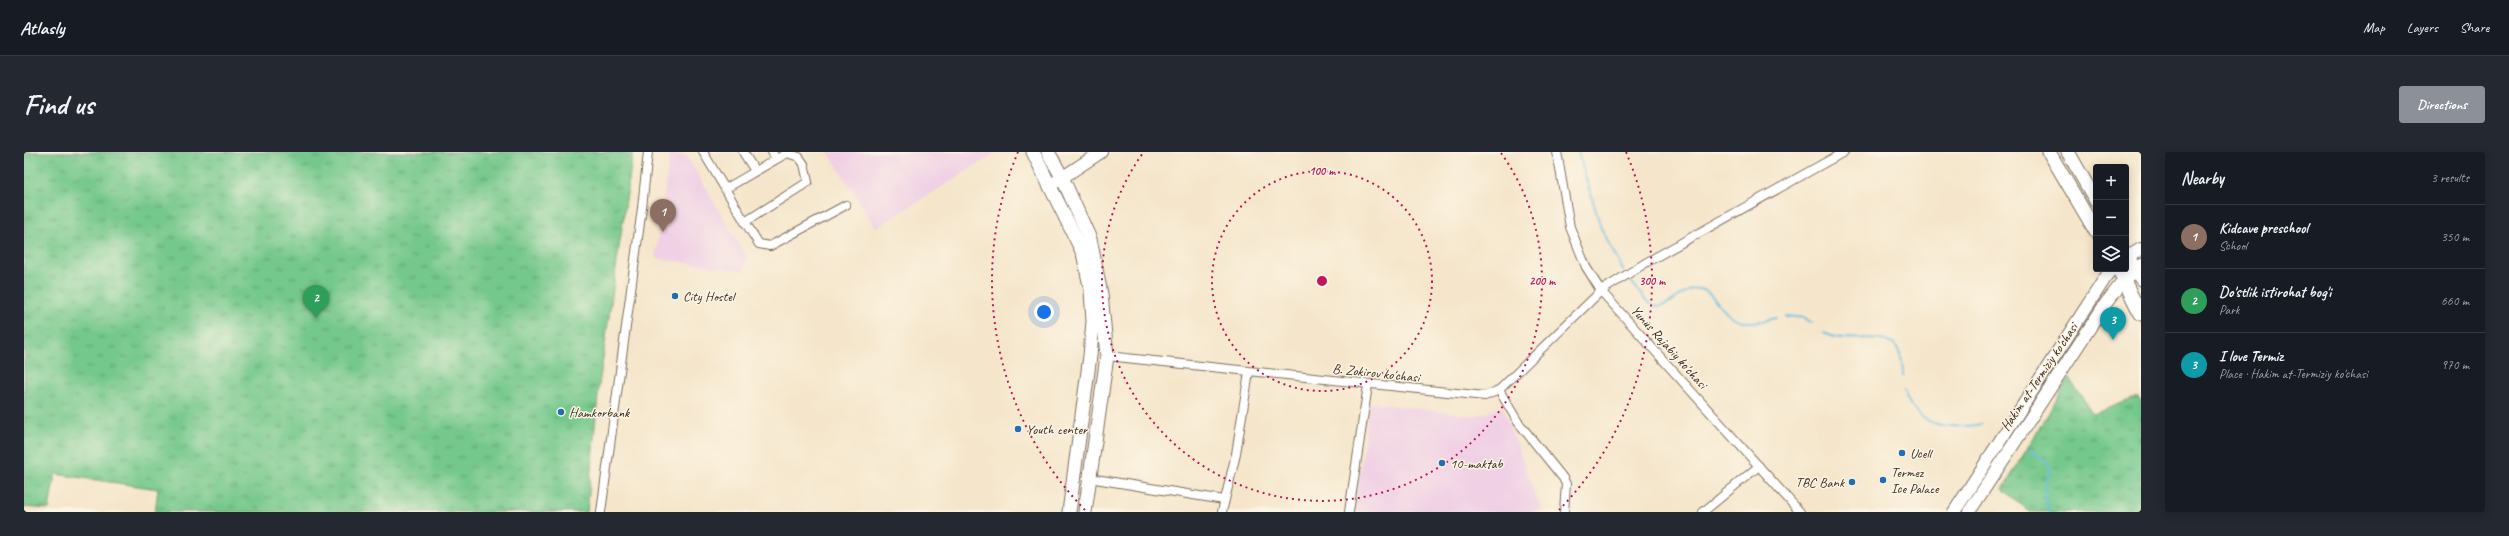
<!DOCTYPE html>
<html lang="en">
<head>
<meta charset="utf-8">
<style>
	body { margin:0; font-family:Caveat,sans-serif; background:#242831; color:#f1f3f6 }
	.controls { position:absolute; right:12px; top:12px; display:grid; overflow:hidden; border-radius:4px; box-shadow:0 2px 10px #0003 }
	.controls button { width:36px; height:36px; display:grid; place-items:center; padding:0; border:0; border-bottom:1px solid #363941; background:#171b24; color:#f1f3f6; font:20px sans-serif }
	.you { position:absolute; left:1020px; top:160px; width:14px; height:14px; margin:-10px; border:3px solid #fff; border-radius:50%; background:#1a73e8; box-shadow:0 0 0 6px #1a73e833 }
	.badge { display:grid; place-items:center; width:26px; height:26px; border-radius:50%; background:#8c9099; color:#fff; font-size:13px; font-weight:700 }
	.pin { position:absolute; translate:-50% -33px; filter:drop-shadow(0 1px 2px #0008) }
	.pin::after { content:''; position:absolute; top:21px; width:14px; height:12px; background:inherit; clip-path:polygon(0 0,100% 0,50% 100%) }
	.list { margin:0; padding:0; list-style:none }
	h2 { display:flex; justify-content:space-between; align-items:center; height:52px; margin:0; padding:0 16px; font-size:17px }
	h2 small { font-size:13px; font-weight:400; color:#9ea1a6 }
	.list li { display:grid; grid-template-columns:26px 1fr auto; gap:12px; align-items:center; box-sizing:border-box; height:64px; padding:0 16px; border-top:1px solid #363941 }
	.list b { display:block; font-size:15px; white-space:nowrap }
	.list p { margin:0; font-size:13px; white-space:nowrap; color:#9ea1a6 }
	.list em { font-size:13px; font-style:normal; color:#9ea1a6 }
	.icon { flex:none; width:22px; height:22px; fill:none; stroke:currentColor; stroke-width:2; stroke-linecap:round; stroke-linejoin:round }
	.map { position:relative; flex:none; width:2117px; height:360px; overflow:hidden; border-radius:4px }
	header { display:flex; align-items:center; gap:24px; box-sizing:border-box; height:56px; padding:0 20px; background:#171b24; border-bottom:1px solid #363941 }
	header strong { font-size:19px }
	nav { display:flex; gap:22px; margin-inline-start:auto; font-size:14px }
	.intro { display:flex; align-items:center; justify-content:space-between; box-sizing:border-box; height:96px; padding:0 24px }
	h1 { margin:0; font-size:28px }
	.button { padding:10px 18px; border-radius:4px; background:#8c9099; color:#fff; font-size:14px; font-weight:700 }
	main { display:flex; gap:24px; padding:0 24px }
	aside { flex:1; background:#171b24; border-radius:4px; box-shadow:0 2px 10px #0003 }
	.map>svg:first-child { display:block }
	.built { fill:#f0d0e5 }
	.park { fill:url(#park-tufts); stroke:#587954 }
	.lines { fill:none; stroke-linecap:round; stroke-linejoin:round }
	.stream { stroke:#63bbe0; stroke-width:2 }
	.street-casing { stroke:#7c6c5b; stroke-width:10 }
	.secondary-casing { stroke:#7c6c5b; stroke-width:14 }
	.primary-casing { stroke:#7c6c5b; stroke-width:15 }
	.street { stroke:#fff; stroke-width:8 }
	.secondary { stroke:#fff; stroke-width:12 }
	.primary { stroke:#fff; stroke-width:13 }
	.ring { fill:none; stroke:#c2185b; stroke-width:2; stroke-dasharray:2 4 }
	.poi-dot { fill:#1f6fb2; stroke:#fcf5e5; stroke-width:1.5 }
	.labels { text-anchor:middle; dominant-baseline:central; stroke-width:3; stroke-linejoin:round; paint-order:stroke }
	.poi-label { font-size:14px; fill:#3b2a1e; stroke:#fcf5e5; text-anchor:start }
	.street-label { font-size:14px; fill:#3b2a1e; stroke:#fcf5e5 }
	.centre { fill:#c2185b; stroke:#fcf5e5; stroke-width:2 }
	.ring-label { font-size:12px; text-anchor:middle; font-weight:bold; fill:#c2185b; stroke:#fcf5e5; stroke-width:3; stroke-linejoin:round; paint-order:stroke }
</style>
</head>
<body>
<header>
<strong>Atlasly</strong>
<nav><a>Map</a><a>Layers</a><a>Share</a></nav>
</header>
<div class="intro"><h1>Find us</h1><a class="button">Directions</a></div>
<main>
<div class="map">
<svg width="2117" height="360" viewBox="0 0 2117 360">
	<defs>
		<pattern id="park-tufts" width="24" height="20" patternUnits="userSpaceOnUse"><rect width="24" height="20" fill="#75c88b"/><path d="M3 7l-1-3M5 7V3M7 7l1-3M15 17l-1-3M17 17v-4M19 17l1-3" fill="none" stroke="#61a371"/></pattern>
	</defs>
	<rect width="100%" height="100%" fill="#fcf5e5"/>
	<filter id="ink" filterUnits="userSpaceOnUse"><feTurbulence type="fractalNoise" baseFrequency=".025" numOctaves="2"/><feDisplacementMap in="SourceGraphic" scale="8" xChannelSelector="R" yChannelSelector="G"/><feConvolveMatrix kernelMatrix="1 2 1 2 8 2 1 2 1" color-interpolation-filters="sRGB"/></filter>
	<filter id="wash" filterUnits="userSpaceOnUse"><feTurbulence type="fractalNoise" baseFrequency=".012" numOctaves="4" result="noise"/><feDisplacementMap in="SourceGraphic" scale="16" xChannelSelector="R" yChannelSelector="G"/><feGaussianBlur stdDeviation="0.9" result="paint"/><feColorMatrix in="noise" values="0 0 0 0 0 0 0 0 0 0 0 0 0 0 0 0 0 1.4 0 .05"/><feComposite in="paint" operator="in"/></filter>
	<g filter="url(#wash)">
		<rect width="100%" height="100%" fill="#f5e6cb"/>
		<g class="built">
			<polygon points="804,0 973,0 852,76"/>
			<polygon points="646,2 663,4 722,104 720,119 631,106"/>
			<polygon points="1345,250 1451,264 1479,255 1517,358 1507,360 1331,360"/>
		</g>
		<g class="park">
			<polygon points="0,0 609,0 575,233 563,360 131,360 134,337 31,322 25,357 0,355"/>
			<polygon points="2045,226 2069,262 2114,245 2117,249 2117,360 2006,360 1979,337"/>
		</g>
		<g class="lines">
			<g class="stream">
				<polyline points="1554,0 1577,76 1599,118"/>
				<path d="M1606,128c6,7 11,16 18,22 20,17 35,-23 58,-11 5,3 11,11 14,15 16,20 34,18 56,12"/>
				<polyline points="1762,164 1781,166 1788,171"/>
				<path d="M1800,181c33,17 79,-17 79,43"/>
				<path d="M1880,239c13,38 45,38 78,33"/>
				<polyline points="2005,297 2021,308 2026,316 2021,337 2024,360"/>
			</g>
		</g>
	</g>
	<g filter="url(#ink)">
		<g class="lines">
			<defs>
				<g id="street">
					<polyline points="679,0 721,70 784,30 780,12 775,5 763,1 701,37"/>
					<polyline points="719,0 731,19"/>
					<polyline points="748,0 752,7"/>
					<polyline points="1533,0 1546,75 1562,115 1577,139 1776,360"/>
					<polyline points="721,70 735,92 746,94 822,53"/>
					<polyline points="1083,204 1461,244 1475,238 1577,139 1623,110 1820,0"/>
					<polyline points="1475,238 1494,270 1539,326 1542,332 1540,360"/>
					<polyline points="1065,326 1200,348"/>
					<polyline points="577,360 618,56 624,0"/>
					<polyline points="1198,360 1212,302 1225,220"/>
					<polyline points="1325,360 1344,233"/>
					<polyline points="1679,360 1735,314"/>
				</g>
				<g id="secondary">
					<polyline points="1027,33 1077,0"/>
					<polyline points="2102,106 2117,97"/>
					<polyline points="1930,360 2087,117"/>
					<polyline points="1945,360 2082,151 2101,127 2117,113"/>
				</g>
				<g id="primary">
					<polyline points="1009,0 1059,101 1067,139 1069,169 1066,204 1045,360"/>
					<polyline points="1024,0 1038,25 1066,87 1077,142 1083,204 1061,360"/>
					<polyline points="2025,0 2072,80"/>
					<polyline points="2044,0 2072,49"/>
					<polyline points="2102,102 2117,127"/>
					<path d="M2094,117c9,15 14,30 23,45"/>
				</g>
			</defs>
			<use href="#street" class="street-casing"/>
			<use href="#secondary" class="secondary-casing"/>
			<use href="#primary" class="primary-casing"/>
			<use href="#street" class="street"/>
			<use href="#secondary" class="secondary"/>
			<use href="#primary" class="primary"/>
		</g>
	</g>
	<g class="ring">
		<circle cx="1298" cy="129" r="110"/>
		<path d="M1477 1A220 220 0 1 1 1119 1"/>
		<path d="M1061 358A330 330 0 0 1 994 0M1602 0A330 330 0 0 1 1535 358"/>
	</g>
	<g class="poi-dot">
		<circle cx="651" cy="144" r="4"/>
		<circle cx="537" cy="260" r="4"/>
		<circle cx="994" cy="277" r="4"/>
		<circle cx="1878" cy="301" r="4"/>
		<circle cx="1418" cy="311" r="4"/>
		<circle cx="1859" cy="328" r="4"/>
		<circle cx="1828" cy="330" r="4"/>
	</g>
	<g class="labels">
		<g class="poi-label">
			<text x="659" y="144">City Hostel</text>
			<text x="545" y="260">Hamkorbank</text>
			<text x="1002" y="277">Youth center</text>
			<text x="1886" y="301">Ucell</text>
			<text x="1426" y="311">10-maktab</text>
			<text x="1867" y="320">Termez<tspan x="1867" dy="16">Ice Palace</tspan></text>
			<text x="1820" y="330" text-anchor="end">TBC Bank</text>
		</g>
		<g class="street-label">
			<text transform="translate(1645 195) rotate(48)">Yunus Rajabiy ko'chasi</text>
			<text transform="translate(1352 221) rotate(6)">B. Zokirov ko'chasi</text>
			<text transform="translate(2015 225) rotate(-56)">Hakim at-Termiziy ko'chasi</text>
		</g>
	</g>
	<circle cx="1298" cy="129" r="6" class="centre"/>
	<g class="ring-label">
		<text x="1298" y="23">100 m</text>
		<text x="1518" y="133">200 m</text>
		<text x="1628" y="133">300 m</text>
	</g>
</svg>
<div class="controls">
<button>+</button>
<button>−</button>
<button><svg class="icon" aria-label="layers" viewBox="0 0 24 24"><path d="M12 4l9 5-9 5-9-5zM3 14l9 5 9-5"/></svg></button>
</div>
<div class="you"></div>
<div class="pin badge" style="left:639px;top:80px;background:#8d6e63">1</div>
<div class="pin badge" style="left:292px;top:166px;background:#2e9e5b">2</div>
<div class="pin badge" style="left:2089px;top:188px;background:#0f9aa8">3</div>
</div>
<aside>
<h2>Nearby<small>3 results</small></h2>
<ul class="list">
<li><span class="badge" style="background:#8d6e63">1</span><div><b>Kidcave preschool</b><p>School</p></div><em>350 m</em></li>
<li><span class="badge" style="background:#2e9e5b">2</span><div><b>Do'stlik istirohat bog'i</b><p>Park</p></div><em>660 m</em></li>
<li><span class="badge" style="background:#0f9aa8">3</span><div><b>I love Termiz</b><p>Place · Hakim at-Termiziy ko'chasi</p></div><em>970 m</em></li>
</ul>
</aside>
</main>
</body>
</html>
